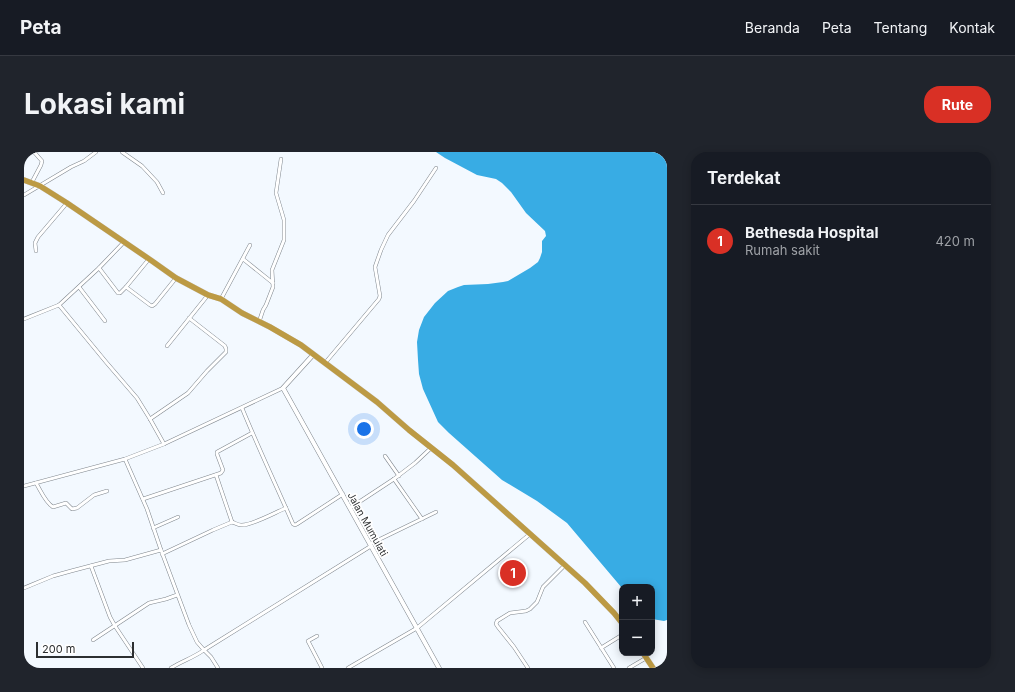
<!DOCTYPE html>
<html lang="id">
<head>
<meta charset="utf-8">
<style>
	body { margin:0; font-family:Inter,sans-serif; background:#20242c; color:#f1f3f6 }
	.controls { position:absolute; right:12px; bottom:12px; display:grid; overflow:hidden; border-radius:8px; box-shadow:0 2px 10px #0003 }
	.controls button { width:36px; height:36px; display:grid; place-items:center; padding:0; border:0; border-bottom:1px solid #363941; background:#171b24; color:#f1f3f6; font:20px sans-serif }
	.scale { position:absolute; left:12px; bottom:10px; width:98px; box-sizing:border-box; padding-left:4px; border:2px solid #2c2f31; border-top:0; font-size:11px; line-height:14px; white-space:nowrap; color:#2c2f31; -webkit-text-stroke:3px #fff; paint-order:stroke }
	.you { position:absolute; left:340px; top:277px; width:14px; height:14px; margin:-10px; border:3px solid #fff; border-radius:50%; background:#1a73e8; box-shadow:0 0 0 6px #1a73e833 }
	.badge { display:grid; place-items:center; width:26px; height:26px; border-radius:50%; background:#d93025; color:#fff; font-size:13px; font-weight:700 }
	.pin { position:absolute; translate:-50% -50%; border:2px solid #fff; box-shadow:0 1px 4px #0006 }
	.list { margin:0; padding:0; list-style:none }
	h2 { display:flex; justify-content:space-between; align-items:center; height:52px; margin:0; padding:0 16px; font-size:17px }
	h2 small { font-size:13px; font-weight:400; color:#9ea1a6 }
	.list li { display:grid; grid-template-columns:26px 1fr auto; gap:12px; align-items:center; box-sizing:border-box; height:72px; padding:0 16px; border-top:1px solid #363941 }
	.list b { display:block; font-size:15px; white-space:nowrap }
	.list p { margin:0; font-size:13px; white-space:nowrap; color:#9ea1a6 }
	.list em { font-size:13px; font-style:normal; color:#9ea1a6 }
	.map { position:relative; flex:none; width:643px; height:516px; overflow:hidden; border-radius:16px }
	header { display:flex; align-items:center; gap:24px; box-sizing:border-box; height:56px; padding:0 20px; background:#171b24; border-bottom:1px solid #363941 }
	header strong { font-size:19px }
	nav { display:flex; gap:22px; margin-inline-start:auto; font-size:14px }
	.intro { display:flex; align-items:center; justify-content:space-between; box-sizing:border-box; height:96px; padding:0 24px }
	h1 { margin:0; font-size:28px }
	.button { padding:10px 18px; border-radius:16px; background:#d93025; color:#fff; font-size:14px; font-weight:700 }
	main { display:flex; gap:24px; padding:0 24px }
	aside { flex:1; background:#171b24; border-radius:16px; box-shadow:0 2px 10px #0003 }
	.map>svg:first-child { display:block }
	.water { fill:#38ace4 }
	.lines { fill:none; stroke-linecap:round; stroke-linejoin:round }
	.minor-casing { stroke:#7f868d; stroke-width:4 }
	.tertiary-casing { stroke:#7f868d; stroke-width:5 }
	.trunk-casing { stroke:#d5d5d6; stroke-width:6 }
	.minor { stroke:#fff; stroke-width:3 }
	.tertiary { stroke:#fff; stroke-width:4 }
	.trunk { stroke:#bc9a44; stroke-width:5.5 }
	.labels { text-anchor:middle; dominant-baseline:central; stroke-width:3.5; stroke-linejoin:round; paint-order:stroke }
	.street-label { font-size:10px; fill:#2c2f31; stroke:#fff }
</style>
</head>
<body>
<header>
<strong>Peta</strong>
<nav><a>Beranda</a><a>Peta</a><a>Tentang</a><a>Kontak</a></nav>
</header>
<div class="intro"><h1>Lokasi kami</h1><a class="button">Rute</a></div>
<main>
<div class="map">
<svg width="643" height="516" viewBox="0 0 643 516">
	<rect width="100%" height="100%" fill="#f3f9ff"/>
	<polygon class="water" points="412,0 643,0 643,468 640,469 628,467 628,435 598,435 598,436 543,371 513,349 478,328 425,281 414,270 399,237 395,222 394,208 393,190 395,178 400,165 411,151 424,139 434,135 440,133 464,132 479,130 484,129 506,116 514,110 516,106 518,100 518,89 522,84 521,79 502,61 487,40 478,31 472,27 453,23 421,6"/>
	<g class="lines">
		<defs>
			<g id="minor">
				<polyline points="98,0 118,14 133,30 139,41"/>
				<polyline points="8,30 17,13 18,9 10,0"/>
				<polyline points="0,43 47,15 60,9 72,0"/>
				<polyline points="100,90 75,116 35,153 82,210 113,246 126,267 140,292"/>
				<polyline points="12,99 11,91 14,85 43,51"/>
				<polyline points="125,107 102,135 126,153 128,154 131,152 152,126"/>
				<polyline points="219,107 249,131"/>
				<polyline points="75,116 94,141 96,141 102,135"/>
				<polyline points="55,135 81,169"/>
				<polyline points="197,147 226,93"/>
				<polyline points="0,167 35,153"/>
				<polyline points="235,170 239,158 242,153 249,135 248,118 260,88 260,68 252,41 257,7"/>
				<polyline points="143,194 184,143"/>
				<polyline points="301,211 355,147 356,144 351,115 357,98 364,83 390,49 412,16"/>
				<path d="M218,256c16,39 34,77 51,116l2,1 2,-1 46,-30"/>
				<polyline points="126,267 164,241 183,219 202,200 202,197 201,194 165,166"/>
				<polyline points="361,304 375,324"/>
				<polyline points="101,307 123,357 137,398 165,473 173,490 180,498 347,394"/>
				<polyline points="370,327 398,367"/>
				<path d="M12,331c5,8 9,19 17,24l13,-4 6,6 5,-1 17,-13 13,-4"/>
				<polyline points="0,334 101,307 140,292 259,236"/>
				<polyline points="119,347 197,321 199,318 193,302 193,300 228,281"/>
				<polyline points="326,356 370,327 391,311 407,296"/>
				<path d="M208,370c3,1 6,3 9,3 10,1 35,-13 45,-17"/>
				<polyline points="129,376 154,365"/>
				<polyline points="346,392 412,360"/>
				<polyline points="138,402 189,378 208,370 192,323"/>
				<polyline points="67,414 86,465 91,474 119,516"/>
				<polyline points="0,436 29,424 47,419 85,409 101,408 137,398"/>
				<polyline points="561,470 590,516"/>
				<polyline points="293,484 284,489 298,516"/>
				<polyline points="69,488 125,451 142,447 153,443"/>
				<polyline points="577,496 598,483"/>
				<path d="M147,516c11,-7 22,-10 33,-18l7,7 7,11"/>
				<polyline points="324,516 393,476 506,382"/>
				<polyline points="504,516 490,495 474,475 472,472 473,469 486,461 502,459 506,457 513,450 519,435 541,413"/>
				<polyline points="605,516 622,506"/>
				<polyline points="638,516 643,513"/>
			</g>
			<polyline id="tertiary" points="289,203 259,236 415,516"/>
			<g id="trunk">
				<polyline points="0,28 16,34 43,51 128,109 152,126 184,143 197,147 218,161 246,175 277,193 353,250 385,278 429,313 561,431 590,461 598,471"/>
				<polyline points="619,501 629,516"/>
			</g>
		</defs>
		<use href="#minor" class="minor-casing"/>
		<use href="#tertiary" class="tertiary-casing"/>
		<use href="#trunk" class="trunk-casing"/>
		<use href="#minor" class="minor"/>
		<use href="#tertiary" class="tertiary"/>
		<use href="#trunk" class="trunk"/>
	</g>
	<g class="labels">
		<g class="street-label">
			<text transform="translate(344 372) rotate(61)">Jalan Mumulati</text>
		</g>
	</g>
</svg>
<div class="controls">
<button>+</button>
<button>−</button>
</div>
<div class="scale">200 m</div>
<div class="you"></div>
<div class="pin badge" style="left:489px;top:421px">1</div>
</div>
<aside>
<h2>Terdekat<small></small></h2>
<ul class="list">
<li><span class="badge">1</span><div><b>Bethesda Hospital</b><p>Rumah sakit</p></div><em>420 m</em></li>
</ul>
</aside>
</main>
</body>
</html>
